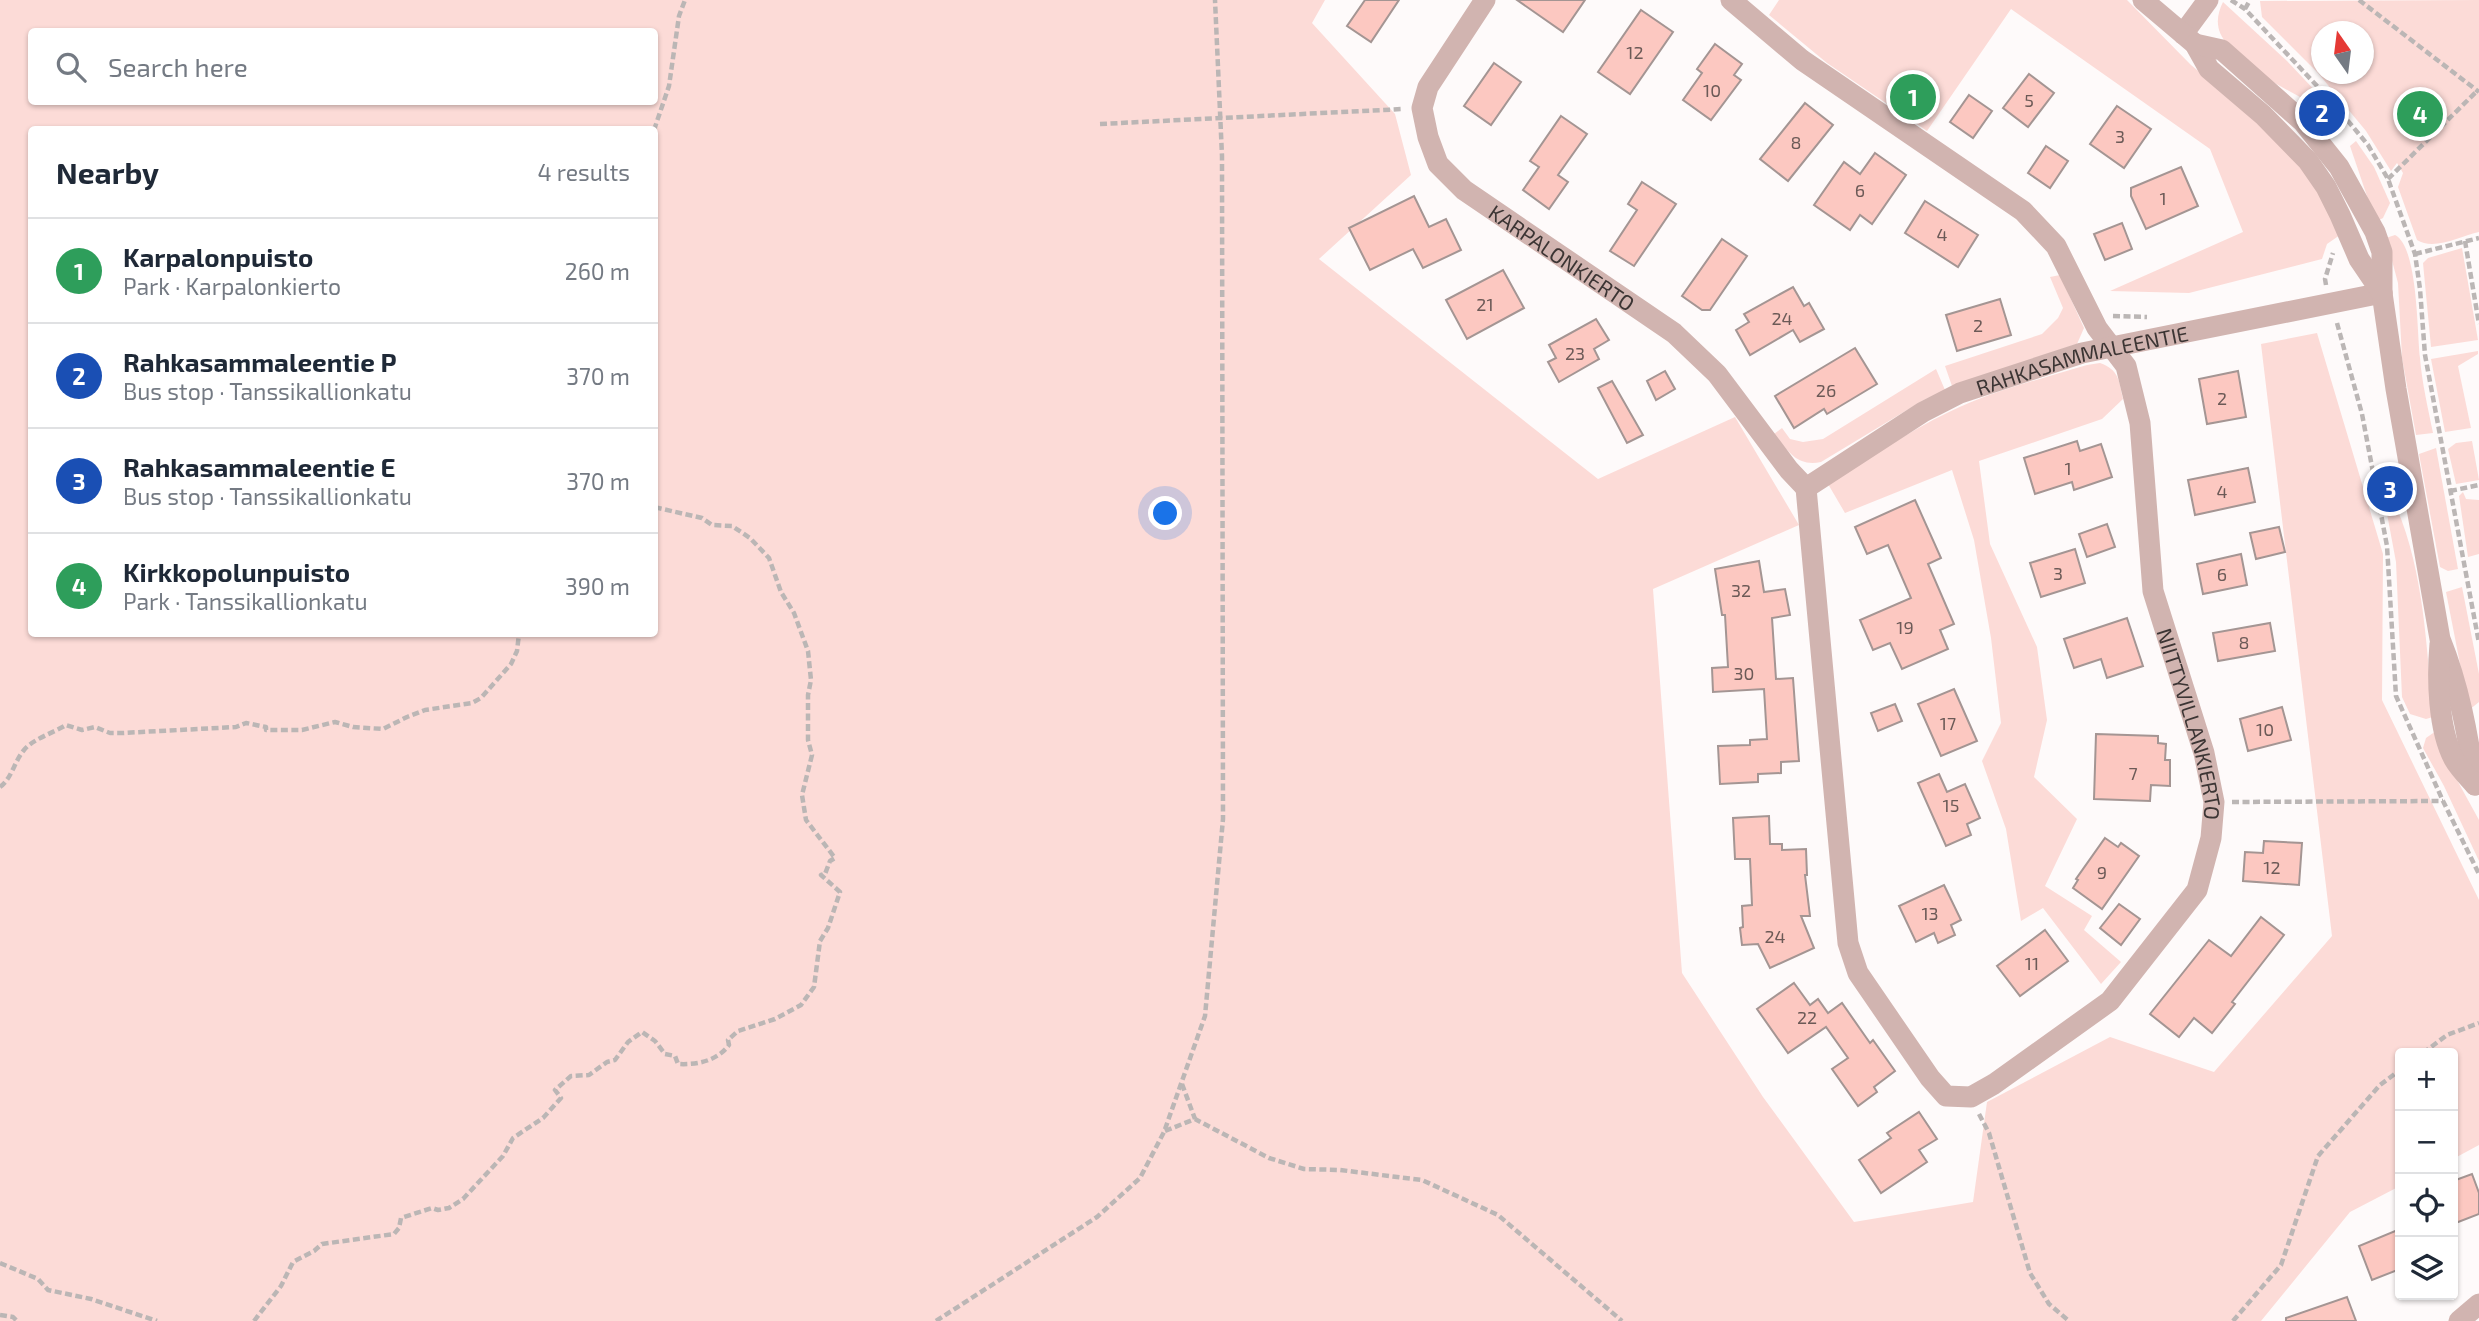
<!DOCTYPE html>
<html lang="en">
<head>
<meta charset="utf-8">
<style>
	body { margin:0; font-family:"Exo 2",sans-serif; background:#f2f2f3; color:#1f2937 }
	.controls { position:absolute; right:21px; bottom:21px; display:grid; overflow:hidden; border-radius:7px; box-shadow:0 2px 5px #0004 }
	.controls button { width:63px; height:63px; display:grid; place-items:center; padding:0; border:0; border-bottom:2px solid #e0e1e3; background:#fff; color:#1f2937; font:35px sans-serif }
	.compass { position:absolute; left:2311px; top:21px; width:63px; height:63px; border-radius:50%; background:#fff; box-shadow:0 2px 5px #0004; rotate:346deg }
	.you { position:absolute; left:1166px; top:514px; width:24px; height:24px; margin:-18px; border:5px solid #fff; border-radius:50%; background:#1a73e8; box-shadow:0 0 0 10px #1a73e833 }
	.badge { display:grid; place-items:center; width:46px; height:46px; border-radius:50%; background:#276da2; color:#fff; font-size:23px; font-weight:700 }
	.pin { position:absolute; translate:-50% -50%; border:4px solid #fff; box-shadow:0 2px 7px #0006 }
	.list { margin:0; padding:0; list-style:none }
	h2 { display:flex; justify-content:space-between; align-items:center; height:91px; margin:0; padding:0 28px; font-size:30px }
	h2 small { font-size:23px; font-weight:400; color:#747a83 }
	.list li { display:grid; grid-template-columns:46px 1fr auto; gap:21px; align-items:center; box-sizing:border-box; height:105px; padding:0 28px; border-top:2px solid #e0e1e3 }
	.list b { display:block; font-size:26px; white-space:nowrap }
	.list p { margin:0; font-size:23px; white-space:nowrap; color:#747a83 }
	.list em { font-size:23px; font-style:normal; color:#747a83 }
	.icon { flex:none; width:38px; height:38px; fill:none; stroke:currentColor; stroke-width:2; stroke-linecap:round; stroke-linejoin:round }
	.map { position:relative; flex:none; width:2479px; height:1321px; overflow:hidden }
	.search { position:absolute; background:#fff; box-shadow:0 2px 5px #0004; left:28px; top:28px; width:630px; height:77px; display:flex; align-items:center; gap:18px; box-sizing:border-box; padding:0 24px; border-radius:7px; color:#747a83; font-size:26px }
	.panel { position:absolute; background:#fff; box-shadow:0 2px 5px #0004; left:28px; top:126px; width:630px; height:511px; border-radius:7px }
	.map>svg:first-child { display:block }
	.green { fill:#fcdbd7; fill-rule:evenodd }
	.building { fill:#fcc8c1; stroke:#a49593; stroke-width:2 }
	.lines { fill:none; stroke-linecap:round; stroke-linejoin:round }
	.path { stroke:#bbb6b5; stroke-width:4.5; stroke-dasharray:7 3.5; stroke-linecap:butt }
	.minor { stroke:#d1b4b0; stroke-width:21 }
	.tertiary { stroke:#d1b4b0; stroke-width:21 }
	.labels { text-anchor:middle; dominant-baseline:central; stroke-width:5; stroke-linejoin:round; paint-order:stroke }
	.number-label { font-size:18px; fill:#6c5a57 }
	.street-label { font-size:21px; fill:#3c3534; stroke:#fefafa }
</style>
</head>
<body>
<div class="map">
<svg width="2479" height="1321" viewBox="0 0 2479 1321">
	<rect width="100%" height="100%" fill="#fefafa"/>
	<g class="green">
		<path d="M0,0h1325l-13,23 83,91 16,61 -92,84 279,220 137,-62 64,108 -146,64 29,384 81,124 91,125 119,-20 14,-100 123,-65 104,35 118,-136 -71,-592 56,-11 66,221 -1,146 97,200v245l-26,14v-106h-53v133l-50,26 -89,109h-2261zM32,32h622v70h-622zM32,130h622v504h-622z"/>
		<polygon points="1779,0 2127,0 2191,65 2273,133 2304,168 2328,207 2340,235 2327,244 2322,259 2189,293 2110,291 2243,232 2210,149 2011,9 1927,131 1827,63 1769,15"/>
		<path d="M2479,0v232c-18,4 -45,19 -62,8l-19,-53 5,-14 -6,-10 -6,8 -25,-40 -48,-58 -56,-56 -2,-16zM2322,32h42v42h-42z"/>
		<path d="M2223,2l64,59 34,36 -3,10 -47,-26 -43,-36c-12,-13 -13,-27 -5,-43z"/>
		<polygon points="2356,141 2374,167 2390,203 2383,218 2379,220 2368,199 2350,146"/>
		<path d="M2395,235c23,11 22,98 25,123 2,25 8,50 13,75l-17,2 -14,-77 -4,-75 -12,-45z"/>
		<polygon points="2462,248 2478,340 2431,347 2423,263 2428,258"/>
		<polygon points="2060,275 2084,328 2077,344 1952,386 1945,366 2042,334 2058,318 2063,308 2050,277"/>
		<polygon points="2478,351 2478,354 2458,366 2471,428 2445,432 2431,359"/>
		<path d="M2100,363c19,7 19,17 23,36l-21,20 -123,42 11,83 47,103 10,73 -13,57 43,42 -32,67 47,30 -8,14 37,32 -20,22 -58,-76 -22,13 -15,-92 -24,-68 19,-38 -10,-85 -17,-98 -22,-70 -107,43 -17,-29c40,-25 79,-52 121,-72 43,-21 92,-33 138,-47z"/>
		<path d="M1936,369l9,21 -23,11 -101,61c-24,5 -33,-11 -47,-28l8,-6 8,11 13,3 20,-3z"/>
		<polygon points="2472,441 2479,480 2456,484 2448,449 2456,443"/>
		<polygon points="2436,448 2458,569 2448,571 2440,567 2419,454"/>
		<polygon points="2463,492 2466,499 2479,500 2479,554 2468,557 2459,496"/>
		<path d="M2392,497c32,69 34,145 41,220l-7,2 -16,-5 -8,-17 -6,-135 -11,-59z"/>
		<polygon points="2462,587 2479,674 2479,702 2469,710 2446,592"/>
		<polygon points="2436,731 2446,760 2479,820 2479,861 2444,786 2423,748 2426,738"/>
	</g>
	<g class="building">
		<polygon points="1365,0 1399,0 1371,42 1347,26"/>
		<polygon points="1517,0 1585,0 1563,32"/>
		<polygon points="1641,10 1673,32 1630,94 1598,72"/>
		<polygon points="1715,44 1742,64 1734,75 1741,80 1711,120 1683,100 1702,73 1697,69"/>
		<polygon points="1494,63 1521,82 1491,125 1464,106"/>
		<polygon points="2029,74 2054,93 2028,127 2003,108"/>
		<polygon points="1969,95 1992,111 1973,138 1950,122"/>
		<polygon points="1805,103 1833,125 1788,181 1760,159"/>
		<polygon points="2117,106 2151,129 2124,168 2090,144"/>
		<polygon points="1561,116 1587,134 1558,175 1568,182 1549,209 1523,190 1539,167 1530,161"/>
		<polygon points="2046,146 2068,161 2050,188 2028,173"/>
		<polygon points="1875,153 1906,175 1872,224 1860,215 1850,230 1814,205 1844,162 1860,174"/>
		<polygon points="2181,167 2198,206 2146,229 2131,196 2131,188"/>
		<polygon points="1642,182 1676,204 1634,266 1610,251 1637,210 1628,204"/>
		<polygon points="1414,196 1429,227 1446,219 1461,250 1423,268 1413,249 1370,270 1349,228"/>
		<polygon points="1925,201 1978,235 1958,267 1905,233"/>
		<polygon points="2122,223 2132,249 2105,260 2094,234"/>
		<polygon points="1722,239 1747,256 1710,310 1702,310 1682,296"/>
		<polygon points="1503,270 1524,308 1467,339 1446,300"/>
		<polygon points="1793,287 1804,306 1809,303 1824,329 1800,342 1793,330 1750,355 1736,330 1749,322 1744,314"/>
		<polygon points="2000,299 2011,335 1957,351 1946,315"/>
		<polygon points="1596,319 1609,340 1594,349 1599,359 1559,382 1548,362 1556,358 1549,345"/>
		<polygon points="1855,348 1877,384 1827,414 1824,409 1794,428 1775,396"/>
		<polygon points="1665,371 1675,389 1656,400 1647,381"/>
		<polygon points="2238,371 2246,417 2207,424 2199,379"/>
		<polygon points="1612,381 1643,435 1627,443 1598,388"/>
		<polygon points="2077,441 2080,451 2101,444 2112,477 2074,490 2072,482 2035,494 2024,458"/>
		<polygon points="2248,468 2255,502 2195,515 2188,480"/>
		<polygon points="1915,500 1941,558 1928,564 1954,624 1940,630 1948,649 1902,669 1890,643 1873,650 1860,620 1911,598 1888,545 1867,554 1855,527"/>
		<polygon points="2107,524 2115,547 2087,557 2079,534"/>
		<polygon points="2279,527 2285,552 2256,559 2250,533"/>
		<polygon points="2075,549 2085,583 2041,597 2030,563"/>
		<polygon points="2241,554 2247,585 2203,594 2197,564"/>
		<polygon points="1759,561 1764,592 1785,589 1790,615 1772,618 1776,679 1793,678 1799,761 1781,762 1781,773 1758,774 1758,782 1720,784 1718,746 1750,745 1750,740 1767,739 1764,689 1713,692 1712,668 1728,667 1725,615 1722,615 1715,569"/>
		<polygon points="2127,618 2143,666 2107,678 2101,659 2074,668 2064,639"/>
		<polygon points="2270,623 2275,651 2218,661 2213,633"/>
		<polygon points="1954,689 1977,741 1941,756 1918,704"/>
		<polygon points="1895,704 1902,721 1878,731 1871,713"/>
		<polygon points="2282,707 2291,740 2248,751 2240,719"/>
		<polygon points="2096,734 2158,736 2158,743 2166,744 2165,760 2170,760 2170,786 2151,785 2150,801 2094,799"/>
		<polygon points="1939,774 1947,792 1965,784 1980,818 1967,824 1971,835 1946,846 1918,783"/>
		<polygon points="1769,816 1770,844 1782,844 1782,850 1806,849 1807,875 1805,875 1810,916 1801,916 1814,948 1770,968 1758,944 1742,945 1740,928 1743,927 1742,906 1752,905 1750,859 1735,859 1733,818"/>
		<polygon points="2105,838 2118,847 2121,843 2139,856 2102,909 2073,888 2078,880 2076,879"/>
		<polygon points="2264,841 2302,843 2299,885 2243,881 2245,852 2263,853"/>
		<polygon points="1944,885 1961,920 1951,925 1955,935 1938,943 1934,933 1916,942 1899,906"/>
		<polygon points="2119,904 2140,919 2121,945 2100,928"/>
		<polygon points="2261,917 2284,935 2232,1002 2235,1004 2212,1033 2194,1018 2179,1037 2150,1014 2209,940 2231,956"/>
		<polygon points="2045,930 2068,961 2020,996 1997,966"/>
		<polygon points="1794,983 1810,1005 1818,999 1828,1013 1842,1003 1870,1043 1873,1040 1895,1071 1874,1087 1877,1092 1858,1106 1832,1069 1848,1058 1826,1027 1788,1053 1757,1009"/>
		<polygon points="1919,1112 1937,1139 1919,1150 1927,1162 1881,1193 1859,1160 1891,1138 1887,1133"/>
		<polygon points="2472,1174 2479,1193 2479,1214 2453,1224 2453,1181"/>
		<polygon points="2400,1229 2400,1269 2372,1280 2359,1246"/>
		<polygon points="2347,1297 2356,1321 2286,1321 2286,1318"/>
	</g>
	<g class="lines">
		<g class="path">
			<polyline points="2231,0 2245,9 2333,103 2368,145 2388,179 2415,254 2420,289 2425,355 2479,643"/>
			<polyline points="2359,0 2479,92"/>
			<polyline points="2245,9 2250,0"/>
			<polyline points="2322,113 2333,103"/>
			<polyline points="1100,124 1403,109"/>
			<polyline points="654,130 669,86 679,16 685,0"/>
			<polyline points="2388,179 2477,91"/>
			<polyline points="2465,241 2479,324"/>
			<polyline points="2415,254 2479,238"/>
			<polyline points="2326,285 2325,279 2333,253"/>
			<polyline points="2113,316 2147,317"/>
			<polyline points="2337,323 2362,414 2387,546 2396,696 2443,801 2479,874"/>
			<polyline points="2377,491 2390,489"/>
			<polyline points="2450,491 2479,485"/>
			<path d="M0,787c12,-9 14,-25 24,-37 9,-11 29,-17 42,-25l16,5 13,-3 15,6h12l114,-6 10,-4 20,4v3h36l33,-8 18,5 30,2 24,-12 18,-7 47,-7 9,-5 30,-34 6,-13 2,-17"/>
			<polyline points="2232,802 2443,801"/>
			<polyline points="2423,1053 2447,1035 2479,1023"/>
			<polyline points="1182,1084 1195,1119"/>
			<polyline points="1979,1114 1989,1133 2030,1273 2049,1304 2069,1321"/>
			<polyline points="1165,1131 1195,1119 1269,1158 1304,1169 1340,1170 1422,1180 1498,1215 1622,1321"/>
			<polyline points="0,1263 38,1279 48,1290 91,1299 157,1321"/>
			<polyline points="0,1315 13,1317 17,1321"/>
			<path d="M254,1321l27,-35 12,-24 21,-11 8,-7 72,-10 5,-6 2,-10 31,-10 6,2 11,-2 14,-9 40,-43 10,-18 30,-20 18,-20 -6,-8 16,-14 18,-1 18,-13 8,-2 13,-18 14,-10 13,9 10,13 10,2 3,8c19,1 39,-3 51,-19l-1,-5 10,-9 37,-12 26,-14 13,-18 6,-46 8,-13 12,-36 -19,-17 4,-1 5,-13 5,-3 -29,-38 -4,-25 10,-40 -4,-15v-45l3,-15 -3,-29 -14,-38 -13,-21 -12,-34 -19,-20 -18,-12 -20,-1 -10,-7 -48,-11"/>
			<polyline points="936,1321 1097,1217 1140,1178 1164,1132 1205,1016 1223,819 1222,156 1215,0"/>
			<polyline points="2233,1321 2281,1265 2318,1156 2380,1085 2400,1070"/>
		</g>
		<g class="minor">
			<path id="s1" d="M1485,0l-57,87 -6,21 6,29 10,27 26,26 210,143 43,41 72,96 17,18"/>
			<path id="s2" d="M1731,0l71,60 221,151 33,35 41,82 29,38 14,57 13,168 51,162 10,49 -3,36 -14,52 -87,111 -116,83 -23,13 -25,-1 -16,-18 -72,-105 -10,-30 -42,-455"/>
			<polyline points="2183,34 2208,0"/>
			<path id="s3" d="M1806,488l117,-76 37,-19 122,-40 300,-60"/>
			<polyline points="2459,1321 2479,1304"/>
		</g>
		<g class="tertiary">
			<polyline points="2143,0 2195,44 2209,69 2263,115 2308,161 2326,187 2340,215 2359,259 2382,293"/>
			<path d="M2195,44l27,6 81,72 36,45 36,65 7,20v41l14,96 44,250c19,47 28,96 35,146"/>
			<path d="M2440,644c-3,34 -2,85 14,115 5,9 14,18 21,26"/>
		</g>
	</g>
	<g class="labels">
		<g class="number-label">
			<text x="1635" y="52">12</text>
			<text x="1712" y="90">10</text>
			<text x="2029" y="100">5</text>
			<text x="2120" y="136">3</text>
			<text x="1796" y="142">8</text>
			<text x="1860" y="190">6</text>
			<text x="2163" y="198">1</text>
			<text x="1942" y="234">4</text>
			<text x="1485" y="304">21</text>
			<text x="1782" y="318">24</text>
			<text x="1978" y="325">2</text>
			<text x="1575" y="353">23</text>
			<text x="1826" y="390">26</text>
			<text x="2222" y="398">2</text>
			<text x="2068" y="468">1</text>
			<text x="2222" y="491">4</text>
			<text x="2058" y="573">3</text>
			<text x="2222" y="574">6</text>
			<text x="1741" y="590">32</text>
			<text x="1905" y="627">19</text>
			<text x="2244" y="642">8</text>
			<text x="1744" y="673">30</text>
			<text x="1948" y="723">17</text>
			<text x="2265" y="729">10</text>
			<text x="2133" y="773">7</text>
			<text x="1951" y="805">15</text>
			<text x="2272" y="867">12</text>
			<text x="2102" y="872">9</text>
			<text x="1930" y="913">13</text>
			<text x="1775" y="936">24</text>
			<text x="2032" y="963">11</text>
			<text x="1807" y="1017">22</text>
		</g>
		<g class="street-label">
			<text stroke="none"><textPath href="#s1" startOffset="340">KARPALONKIERTO</textPath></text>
			<text stroke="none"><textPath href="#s3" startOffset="308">RAHKASAMMALEENTIE</textPath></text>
			<text stroke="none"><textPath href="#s2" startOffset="914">NIITTYVILLANKIERTO</textPath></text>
		</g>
	</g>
</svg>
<div class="controls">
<button>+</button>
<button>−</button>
<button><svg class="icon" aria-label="locate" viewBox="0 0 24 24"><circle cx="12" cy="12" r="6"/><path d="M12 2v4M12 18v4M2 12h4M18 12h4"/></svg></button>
<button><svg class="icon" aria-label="layers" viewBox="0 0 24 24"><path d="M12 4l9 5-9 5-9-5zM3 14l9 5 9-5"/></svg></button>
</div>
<svg class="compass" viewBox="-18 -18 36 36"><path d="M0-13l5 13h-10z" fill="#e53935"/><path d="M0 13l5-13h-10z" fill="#747a83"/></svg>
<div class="you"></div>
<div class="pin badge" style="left:1913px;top:97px;background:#2e9e5b">1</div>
<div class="pin badge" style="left:2322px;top:113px;background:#1a4fb4">2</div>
<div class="pin badge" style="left:2390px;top:489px;background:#1a4fb4">3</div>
<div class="pin badge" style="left:2420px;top:114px;background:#2e9e5b">4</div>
<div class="search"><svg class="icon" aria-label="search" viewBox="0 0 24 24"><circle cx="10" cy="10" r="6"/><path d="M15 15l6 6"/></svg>Search here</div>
<section class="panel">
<h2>Nearby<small>4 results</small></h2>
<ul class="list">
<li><span class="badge" style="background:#2e9e5b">1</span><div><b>Karpalonpuisto</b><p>Park · Karpalonkierto</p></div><em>260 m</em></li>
<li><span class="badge" style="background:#1a4fb4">2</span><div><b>Rahkasammaleentie P</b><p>Bus stop · Tanssikallionkatu</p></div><em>370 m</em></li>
<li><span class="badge" style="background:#1a4fb4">3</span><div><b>Rahkasammaleentie E</b><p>Bus stop · Tanssikallionkatu</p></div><em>370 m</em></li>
<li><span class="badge" style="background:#2e9e5b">4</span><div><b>Kirkkopolunpuisto</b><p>Park · Tanssikallionkatu</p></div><em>390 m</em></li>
</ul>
</section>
</div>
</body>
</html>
